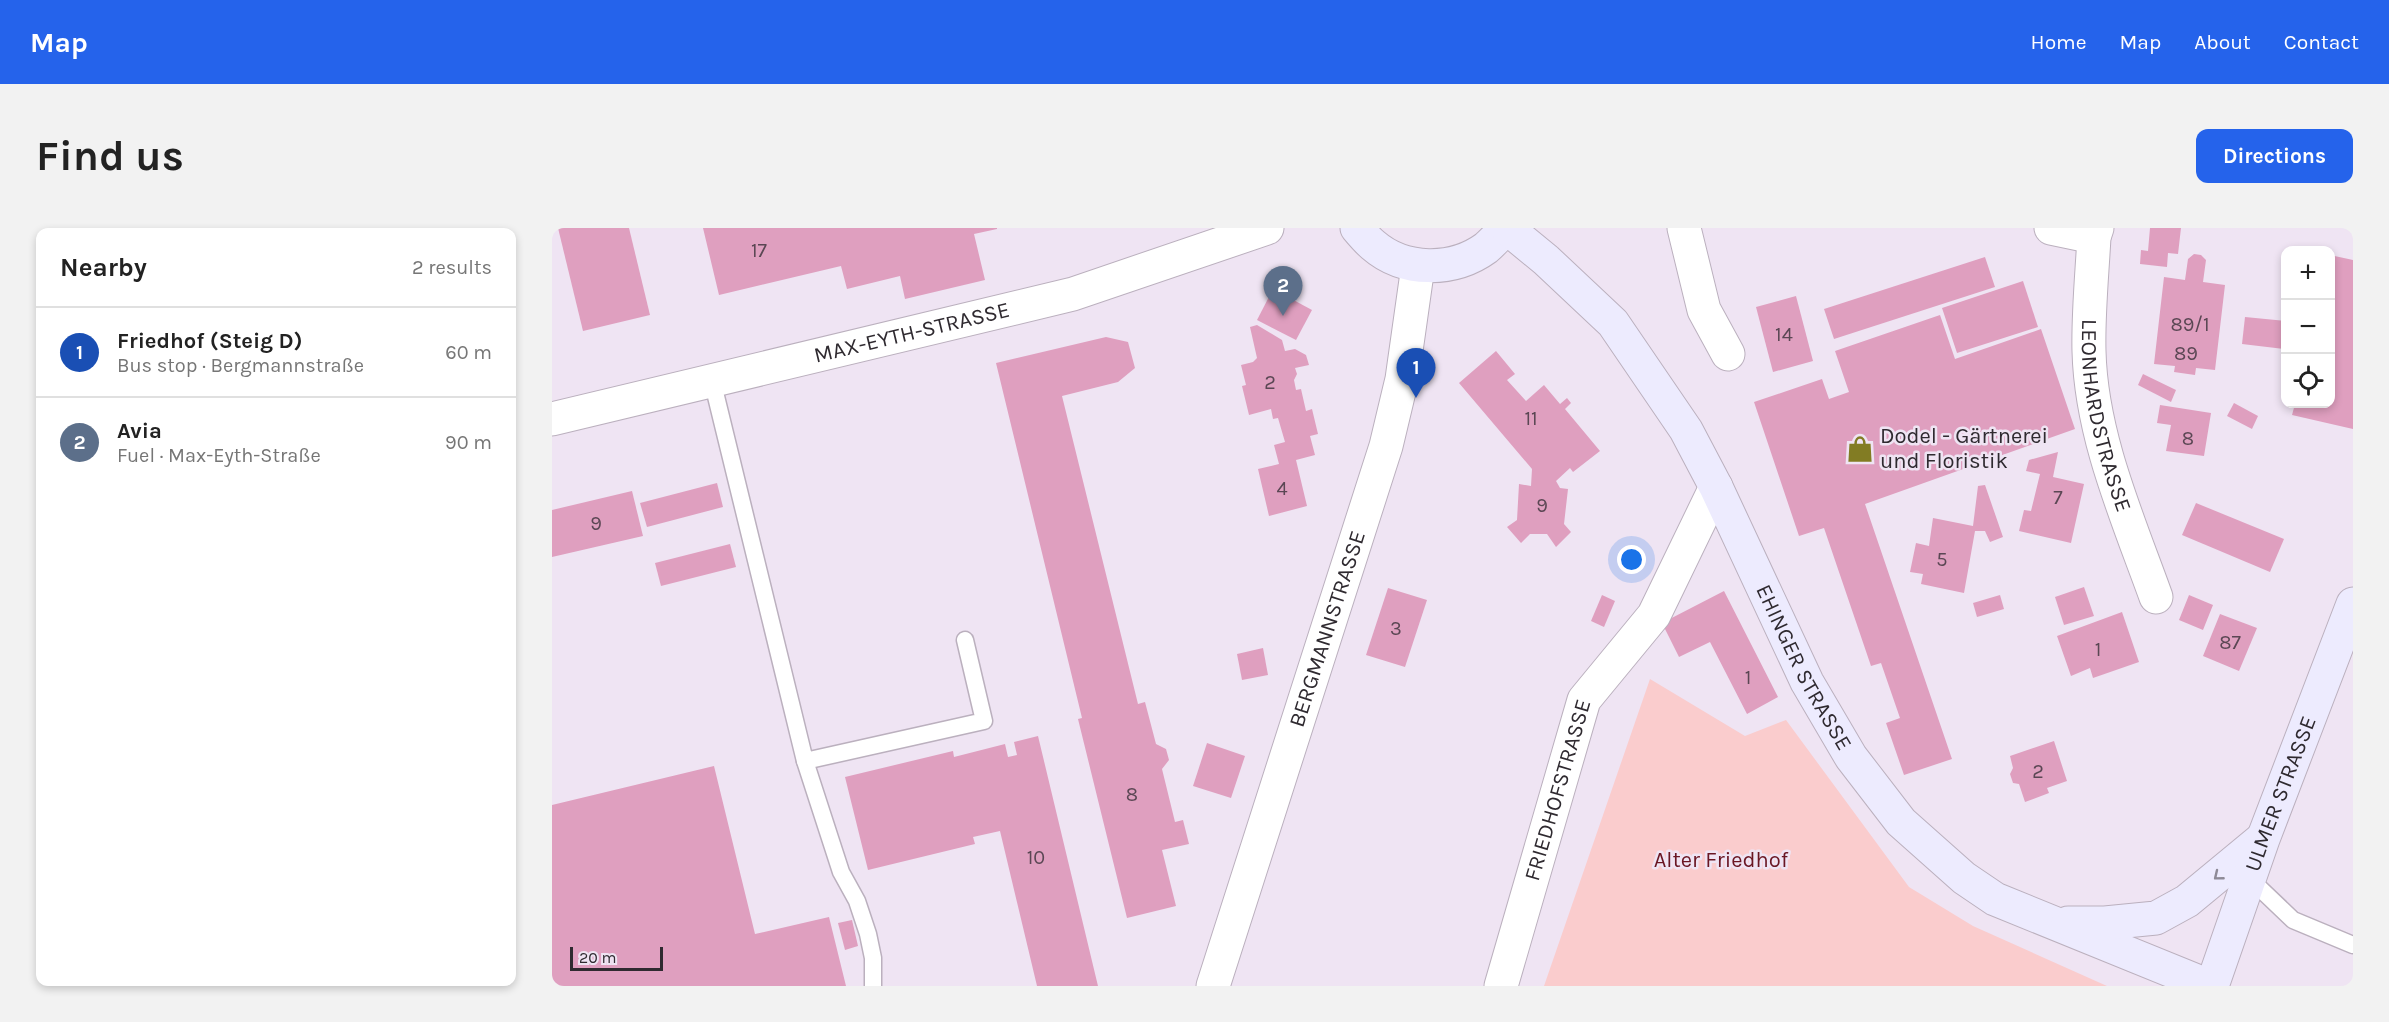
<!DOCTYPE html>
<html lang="en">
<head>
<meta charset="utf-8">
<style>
	body { margin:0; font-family:Karla,sans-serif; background:#f2f2f2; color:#222 }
	.controls { position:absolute; right:18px; top:18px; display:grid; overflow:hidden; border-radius:12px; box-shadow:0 3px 9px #0003 }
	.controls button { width:54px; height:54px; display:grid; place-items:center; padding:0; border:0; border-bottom:2px solid #e0e0e0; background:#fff; color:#222; font:30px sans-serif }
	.scale { position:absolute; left:18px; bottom:15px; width:93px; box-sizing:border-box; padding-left:6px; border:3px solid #2f2a30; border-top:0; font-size:16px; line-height:21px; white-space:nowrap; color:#2f2a30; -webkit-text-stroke:4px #efe4f3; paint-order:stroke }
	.you { position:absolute; left:1080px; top:332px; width:21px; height:21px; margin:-15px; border:4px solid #fff; border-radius:50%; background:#1a73e8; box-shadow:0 0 0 9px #1a73e833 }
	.badge { display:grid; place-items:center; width:39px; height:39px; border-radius:50%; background:#2563eb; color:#fff; font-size:20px; font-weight:700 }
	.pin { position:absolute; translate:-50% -50px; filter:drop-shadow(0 2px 3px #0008) }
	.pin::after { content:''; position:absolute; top:32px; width:21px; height:18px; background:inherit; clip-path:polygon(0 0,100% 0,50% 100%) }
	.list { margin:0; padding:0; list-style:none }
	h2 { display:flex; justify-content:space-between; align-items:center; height:78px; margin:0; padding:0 24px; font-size:26px }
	h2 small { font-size:20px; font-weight:400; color:#767676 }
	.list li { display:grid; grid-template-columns:39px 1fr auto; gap:18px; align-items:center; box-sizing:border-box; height:90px; padding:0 24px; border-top:2px solid #e0e0e0 }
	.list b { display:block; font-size:22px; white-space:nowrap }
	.list p { margin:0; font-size:20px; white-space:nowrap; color:#767676 }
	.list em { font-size:20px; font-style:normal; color:#767676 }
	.icon { flex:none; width:33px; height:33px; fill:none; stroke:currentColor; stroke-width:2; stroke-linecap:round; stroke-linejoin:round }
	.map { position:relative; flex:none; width:1801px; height:758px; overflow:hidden; border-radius:12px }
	header { display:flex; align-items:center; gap:36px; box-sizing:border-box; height:84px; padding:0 30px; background:#2563eb; color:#fff }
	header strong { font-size:28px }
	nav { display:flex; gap:33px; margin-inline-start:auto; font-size:21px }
	.intro { display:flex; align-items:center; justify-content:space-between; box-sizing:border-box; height:144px; padding:0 36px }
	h1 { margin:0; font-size:42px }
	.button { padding:15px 27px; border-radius:12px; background:#2563eb; color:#fff; font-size:21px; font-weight:700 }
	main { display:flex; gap:36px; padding:0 36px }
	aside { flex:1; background:#fff; border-radius:12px; box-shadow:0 3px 9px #0003 }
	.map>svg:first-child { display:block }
	.green { fill:#facccd }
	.building { fill:#df9fbf }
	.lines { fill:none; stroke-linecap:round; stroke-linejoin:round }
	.service-casing { stroke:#bbb0be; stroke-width:19 }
	.minor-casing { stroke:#bbb0be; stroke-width:35 }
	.secondary-casing { stroke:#bbb0be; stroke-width:35 }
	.service { stroke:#fff; stroke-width:16 }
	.minor { stroke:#fff; stroke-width:33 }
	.secondary { stroke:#edebfe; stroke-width:33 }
	.oneway { stroke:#8e8a97 }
	.labels { text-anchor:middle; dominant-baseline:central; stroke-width:5; stroke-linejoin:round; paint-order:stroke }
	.number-label { font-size:20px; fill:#5b4754 }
	.street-label { font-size:22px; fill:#2f2a30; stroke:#efe4f3 }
	.poi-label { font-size:22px; fill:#2f2a30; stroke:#efe4f3; text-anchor:start }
	.park-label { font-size:22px; fill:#6a1623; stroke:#efe4f3 }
</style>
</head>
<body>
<header>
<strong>Map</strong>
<nav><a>Home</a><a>Map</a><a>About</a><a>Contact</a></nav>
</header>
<div class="intro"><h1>Find us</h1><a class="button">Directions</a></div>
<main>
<aside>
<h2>Nearby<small>2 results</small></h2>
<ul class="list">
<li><span class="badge" style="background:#1a4fb4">1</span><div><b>Friedhof (Steig D)</b><p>Bus stop · Bergmannstraße</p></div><em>60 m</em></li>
<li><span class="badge" style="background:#5c6f8a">2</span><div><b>Avia</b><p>Fuel · Max-Eyth-Straße</p></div><em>90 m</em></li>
</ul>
</aside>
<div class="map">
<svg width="1801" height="758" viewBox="0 0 1801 758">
	<rect width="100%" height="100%" fill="#efe4f3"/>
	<polygon class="green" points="1098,451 1193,508 1234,492 1357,659 1421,698 1555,758 992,758"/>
	<g class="building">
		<polygon points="6,0 77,0 98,87 31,103"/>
		<polygon points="151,0 445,0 445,1 422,6 433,52 353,71 348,48 295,61 289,38 167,67"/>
		<polygon points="1598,0 1629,0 1626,26 1616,25 1615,39 1588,36 1589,22 1596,23"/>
		<polygon points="1642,26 1649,27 1654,32 1651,54 1673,57 1663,142 1644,140 1643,147 1622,144 1623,138 1602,136 1612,49 1633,52 1636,31"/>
		<polygon points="1778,27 1801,32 1801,201 1740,187 1743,176 1778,176"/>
		<polygon points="1433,29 1443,59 1282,111 1272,81"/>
		<polygon points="1471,53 1486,99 1405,125 1390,80"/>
		<polygon points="721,61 760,82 744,112 705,92"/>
		<polygon points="1244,68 1261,133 1221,144 1204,79"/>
		<polygon points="1388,87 1403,131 1489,101 1523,201 1313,276 1400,531 1352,547 1334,495 1348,490 1329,435 1319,438 1272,300 1247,308 1202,174 1270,151 1277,171 1297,164 1283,123"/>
		<polygon points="1693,89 1734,93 1732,121 1690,116"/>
		<polygon points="705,97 730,112 733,123 743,121 754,127 757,137 743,140 745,146 742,152 744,162 749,161 754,183 760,181 766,206 758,208 763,227 744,232 755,278 717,288 706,241 727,236 722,217 733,214 726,190 721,191 719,181 697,187 690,158 694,157 689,137 701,134 705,130 698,99"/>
		<polygon points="554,109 576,114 583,140 566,154 510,168 586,476 593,474 604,516 614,521 617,532 610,541 623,594 631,592 637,616 610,622 624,678 575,690 526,491 530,490 444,135"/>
		<polygon points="944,123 963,146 955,152 974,173 992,157 1008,176 1015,170 1019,175 1013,181 1048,223 1021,244 1018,240 1004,253 1008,260 1016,261 1012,296 1019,304 1004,319 995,306 978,306 969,315 955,299 965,292 967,256 979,258 980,241 907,155"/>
		<polygon points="1591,146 1624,162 1619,174 1586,157"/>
		<polygon points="1682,175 1706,188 1700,201 1675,188"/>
		<polygon points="1608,177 1659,185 1652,228 1614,223 1619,197 1605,195"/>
		<polygon points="1506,224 1501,249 1532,256 1519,315 1467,303 1472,282 1479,283 1488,246 1474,243 1477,232"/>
		<polygon points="165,255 171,279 95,299 88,275"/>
		<polygon points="1433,257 1451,309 1438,314 1433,303 1423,303 1412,365 1369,356 1371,346 1358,344 1364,315 1377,318 1381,290 1421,298 1426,258"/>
		<polygon points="80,263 91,308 0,329 0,282"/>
		<polygon points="1644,275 1732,311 1718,344 1630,307"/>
		<polygon points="178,316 184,339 109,358 103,335"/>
		<polygon points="1532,359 1542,388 1512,397 1503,369"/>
		<polygon points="836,360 875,372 853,439 814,427"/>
		<polygon points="1172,363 1226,469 1195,486 1158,414 1127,429 1110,395"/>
		<polygon points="1050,367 1063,373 1052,399 1039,393"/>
		<polygon points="1448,367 1452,381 1425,389 1421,375"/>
		<polygon points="1637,367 1661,377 1651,402 1627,392"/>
		<polygon points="1570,384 1587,434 1541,450 1538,440 1519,448 1505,408"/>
		<polygon points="1668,386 1705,400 1687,443 1651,428"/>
		<polygon points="711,420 716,447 690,452 685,426"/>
		<polygon points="486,508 546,758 485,758 448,603 421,609 423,616 316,642 293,549 401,523 402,529 453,516 456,529 465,527 462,514"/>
		<polygon points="1502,513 1515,553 1495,560 1497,565 1473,574 1467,556 1461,555 1458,546 1461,540 1458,528"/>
		<polygon points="655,515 693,528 679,570 641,558"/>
		<polygon points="162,538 203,706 277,689 294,758 0,758 0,577"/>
		<polygon points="300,692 306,718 293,722 286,695"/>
	</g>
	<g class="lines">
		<defs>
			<g id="service">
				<polyline points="160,152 253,533 432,493 413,412"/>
				<polyline points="253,533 289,644 305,673 316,706 321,730 321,758"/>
				<polyline points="1697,650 1741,692 1801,717"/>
			</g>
			<g id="minor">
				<polyline points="1132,0 1152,82 1176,126"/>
				<polyline points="1499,0 1542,9"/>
				<path id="s1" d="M1545,0l-3,9c-2,38 -6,77 -5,114 2,85 39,168 67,246"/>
				<path id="s2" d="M0,191l521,-125 194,-66"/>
				<path id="s3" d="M661,758l173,-540 16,-67 16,-113"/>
				<path id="s4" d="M949,758l83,-286 70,-85 62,-128"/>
			</g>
			<g id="secondary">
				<path d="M805,0c5,6 10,12 16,17 31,27 80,27 113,3 7,-6 14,-14 20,-20"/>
				<path id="s5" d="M955,0l39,32 67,63 73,107 30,57 91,195 44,75 50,65 63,56 31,21 214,87"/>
				<polyline points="1516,695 1553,695 1604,690 1635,673 1710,611"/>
				<path id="s6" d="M1660,758l51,-147 90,-235"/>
			</g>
		</defs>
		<use href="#service" class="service-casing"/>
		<use href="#minor" class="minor-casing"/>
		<use href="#secondary" class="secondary-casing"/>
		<use href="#service" class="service"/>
		<use href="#minor" class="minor"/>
		<use href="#secondary" class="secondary"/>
	</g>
	<defs><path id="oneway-chevron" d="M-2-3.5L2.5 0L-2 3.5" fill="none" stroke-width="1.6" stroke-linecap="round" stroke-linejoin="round" transform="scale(1.5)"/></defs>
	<use class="oneway" href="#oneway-chevron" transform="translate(1666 648) rotate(141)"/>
	<defs>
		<symbol id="shop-bare" viewBox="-9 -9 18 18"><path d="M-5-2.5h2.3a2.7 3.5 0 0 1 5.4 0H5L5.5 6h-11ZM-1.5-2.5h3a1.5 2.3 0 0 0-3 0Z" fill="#827c23" stroke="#efe4f3" stroke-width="2.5" paint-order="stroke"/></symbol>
	</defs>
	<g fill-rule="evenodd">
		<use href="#shop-bare" x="1289" y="202" width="38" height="38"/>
	</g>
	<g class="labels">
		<g class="number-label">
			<text x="207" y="22">17</text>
			<text x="1638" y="96">89/1</text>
			<text x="1232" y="106">14</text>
			<text x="1634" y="125">89</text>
			<text x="718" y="154">2</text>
			<text x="979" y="190">11</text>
			<text x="1636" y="210">8</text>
			<text x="730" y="260">4</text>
			<text x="1506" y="269">7</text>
			<text x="990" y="277">9</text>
			<text x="44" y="295">9</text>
			<text x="1390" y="331">5</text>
			<text x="844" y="400">3</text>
			<text x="1678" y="414">87</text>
			<text x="1546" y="421">1</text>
			<text x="1196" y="449">1</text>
			<text x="1486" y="543">2</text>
			<text x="580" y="566">8</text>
			<text x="484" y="629">10</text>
		</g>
		<g class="street-label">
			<text stroke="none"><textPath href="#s2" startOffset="370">MAX-EYTH-STRASSE</textPath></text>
			<text stroke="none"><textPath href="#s1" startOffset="190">LEONHARDSTRASSE</textPath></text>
			<text stroke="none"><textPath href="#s3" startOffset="375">BERGMANNSTRASSE</textPath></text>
			<text stroke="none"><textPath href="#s5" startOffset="537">EHINGER STRASSE</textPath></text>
			<text stroke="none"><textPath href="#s4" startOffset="204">FRIEDHOFSTRASSE</textPath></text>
			<text stroke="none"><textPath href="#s6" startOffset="204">ULMER STRASSE</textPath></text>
		</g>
		<g class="poi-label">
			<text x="1328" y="208">Dodel - Gärtnerei<tspan x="1328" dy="25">und Floristik</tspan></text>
		</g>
		<g class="park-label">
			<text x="1169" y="632">Alter Friedhof</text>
		</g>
	</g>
</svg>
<div class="controls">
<button>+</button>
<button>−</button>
<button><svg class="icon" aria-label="locate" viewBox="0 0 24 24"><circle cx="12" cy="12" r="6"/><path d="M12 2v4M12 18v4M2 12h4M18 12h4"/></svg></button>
</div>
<div class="scale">20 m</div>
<div class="you"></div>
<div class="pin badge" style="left:864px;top:170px;background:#1a4fb4">1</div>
<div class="pin badge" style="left:731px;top:88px;background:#5c6f8a">2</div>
</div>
</main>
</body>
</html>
